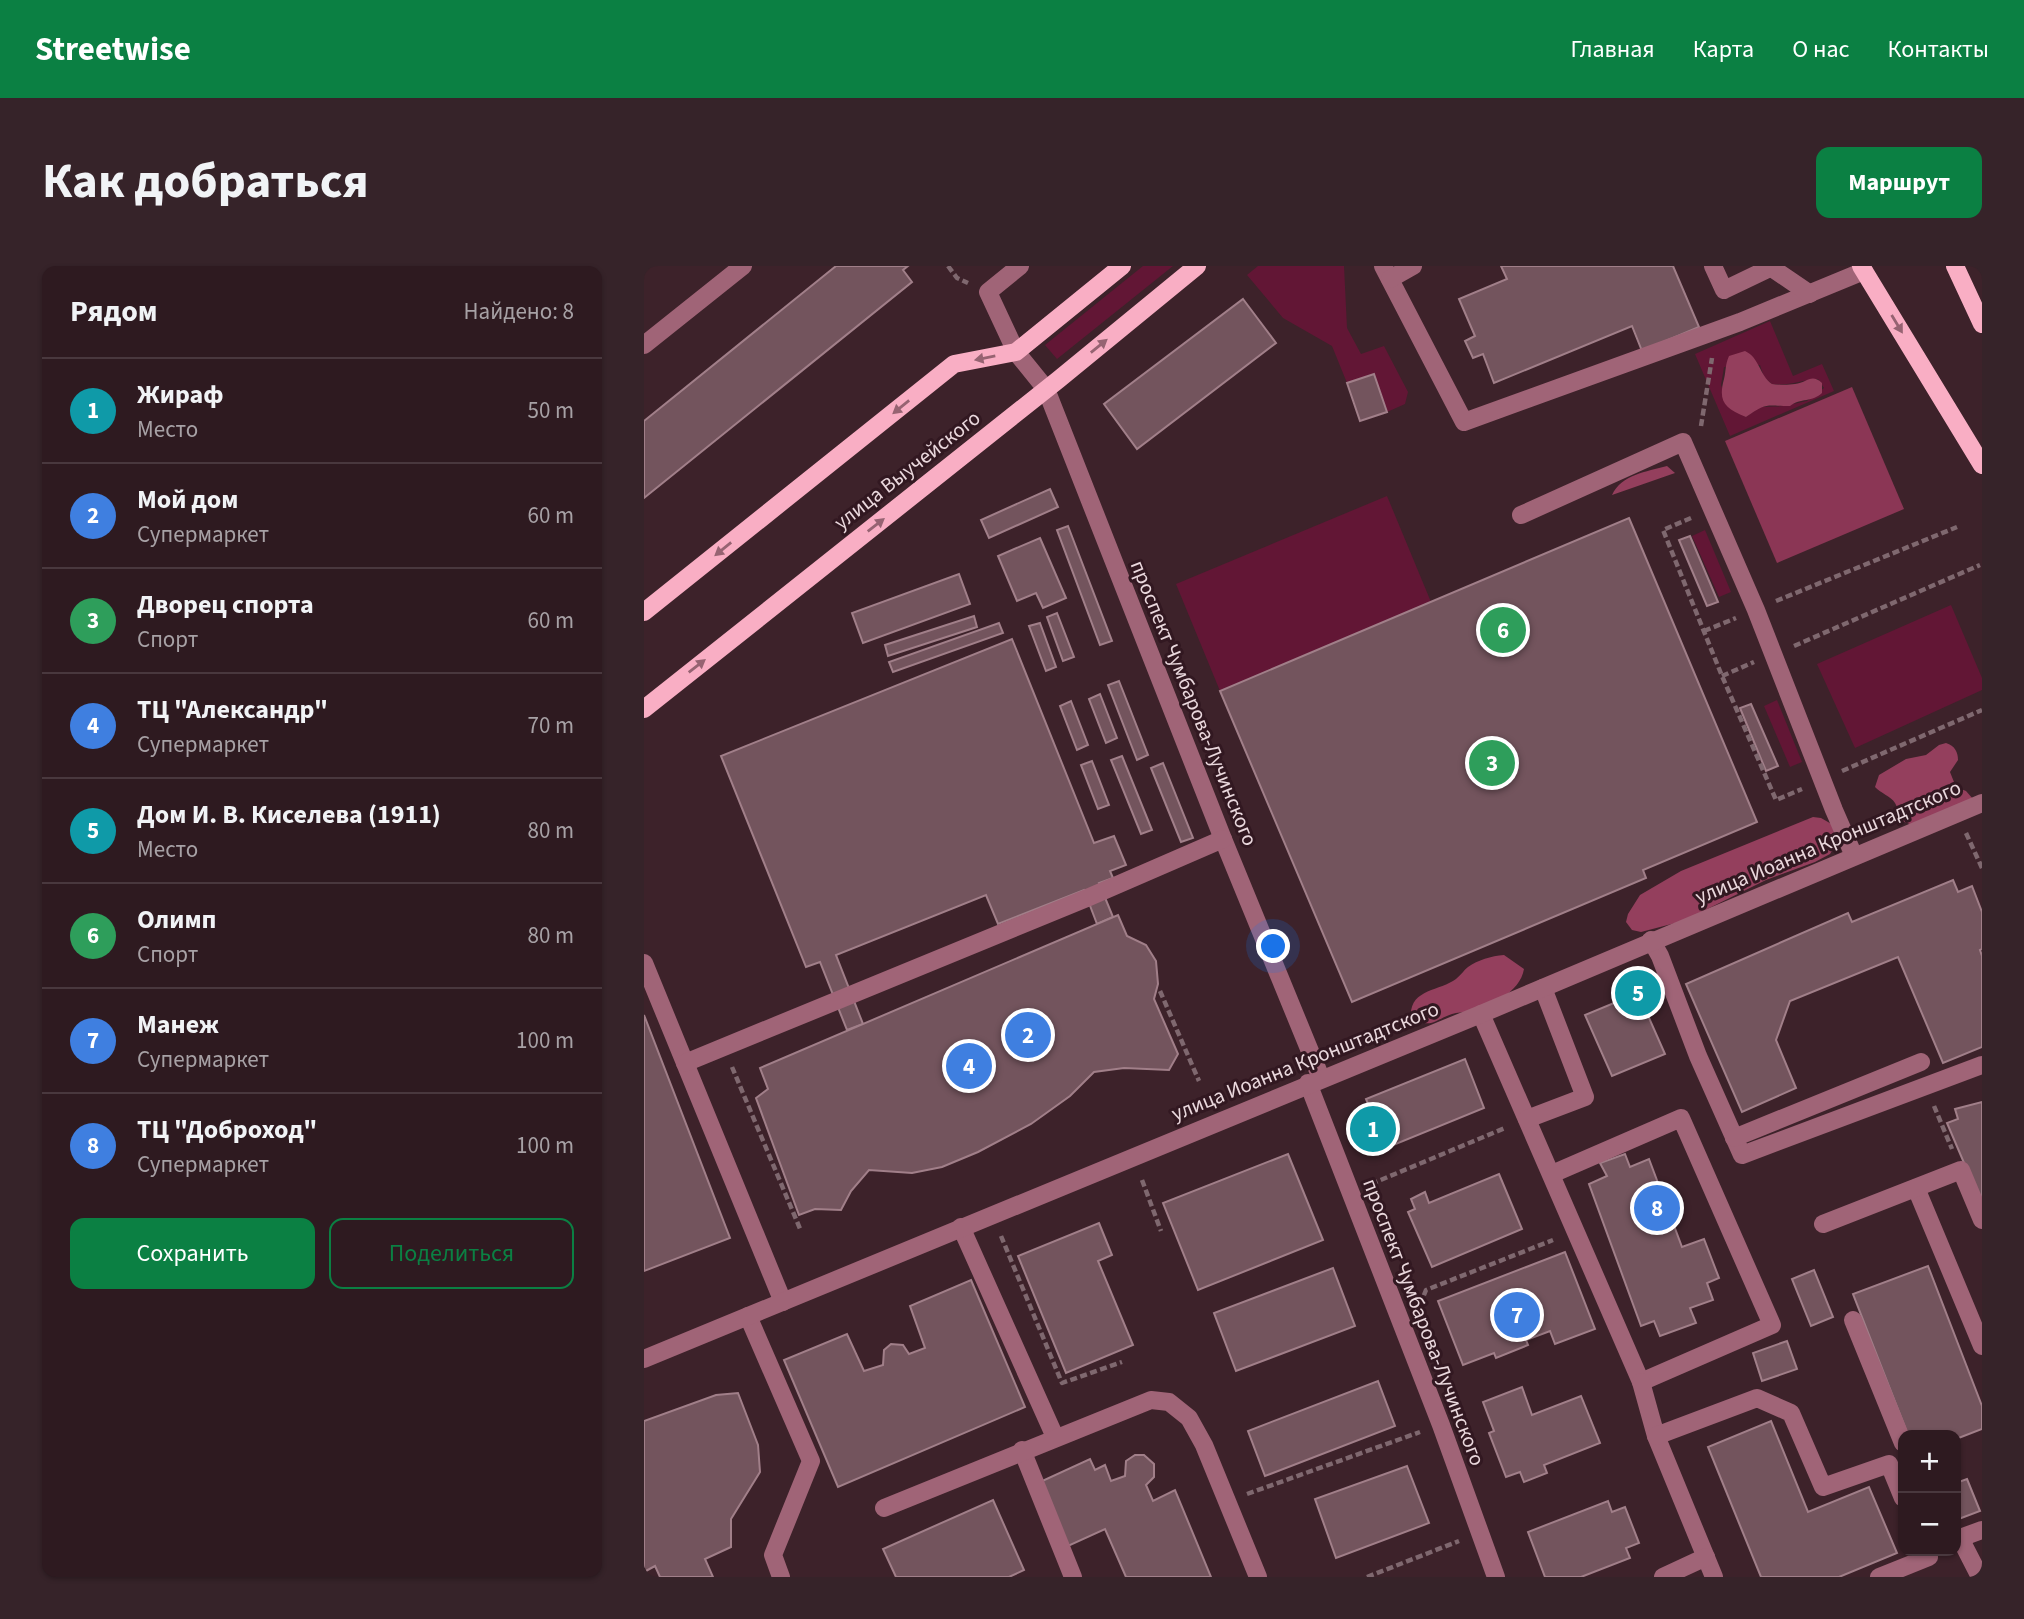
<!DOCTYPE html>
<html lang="ru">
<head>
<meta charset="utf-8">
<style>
	body { margin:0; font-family:"Source Sans 3",sans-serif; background:#362329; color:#f1f3f6 }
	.controls { position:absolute; right:21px; bottom:21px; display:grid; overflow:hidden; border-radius:14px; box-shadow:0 2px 5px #0004 }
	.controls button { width:63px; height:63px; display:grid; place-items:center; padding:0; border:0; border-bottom:2px solid #49383e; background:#2e1a20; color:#f1f3f6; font:35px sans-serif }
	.you { position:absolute; left:630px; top:681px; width:24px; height:24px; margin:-18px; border:5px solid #fff; border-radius:50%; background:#1a73e8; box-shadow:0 0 0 10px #1a73e833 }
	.badge { display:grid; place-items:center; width:46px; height:46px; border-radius:50%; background:#0b8043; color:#fff; font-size:23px; font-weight:700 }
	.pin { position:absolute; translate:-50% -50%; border:4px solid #fff; box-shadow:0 2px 7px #0006 }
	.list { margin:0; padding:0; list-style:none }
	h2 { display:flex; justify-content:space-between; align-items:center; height:91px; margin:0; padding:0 28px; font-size:30px }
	h2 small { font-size:23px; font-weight:400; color:#a7a1a5 }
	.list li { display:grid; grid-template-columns:46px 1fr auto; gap:21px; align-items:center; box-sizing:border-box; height:105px; padding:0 28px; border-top:2px solid #49383e }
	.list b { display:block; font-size:26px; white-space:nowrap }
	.list p { margin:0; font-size:23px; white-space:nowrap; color:#a7a1a5 }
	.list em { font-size:23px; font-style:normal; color:#a7a1a5 }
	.actions { display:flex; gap:14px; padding:21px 28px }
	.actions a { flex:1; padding:16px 0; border:2px solid #0b8043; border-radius:14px; text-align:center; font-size:24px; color:#0b8043 }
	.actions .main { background:#0b8043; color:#fff }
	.map { position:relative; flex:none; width:1338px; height:1311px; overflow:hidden; border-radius:14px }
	header { display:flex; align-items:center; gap:42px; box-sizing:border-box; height:98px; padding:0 35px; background:#0b8043; color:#fff }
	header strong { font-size:33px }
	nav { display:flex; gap:38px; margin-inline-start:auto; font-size:24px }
	.intro { display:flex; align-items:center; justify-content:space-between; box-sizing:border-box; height:168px; padding:0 42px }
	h1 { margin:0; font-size:49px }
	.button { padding:18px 32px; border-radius:14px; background:#0b8043; color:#fff; font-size:24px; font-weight:700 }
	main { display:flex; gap:42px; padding:0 42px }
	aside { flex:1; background:#2e1a20; border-radius:14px; box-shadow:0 2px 5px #0004 }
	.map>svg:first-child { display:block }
	.green { fill:#621635; fill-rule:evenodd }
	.forest { fill:#943f5d }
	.water { fill:#8b3655 }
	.building { fill:#73545d; stroke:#a17f89; stroke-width:2 }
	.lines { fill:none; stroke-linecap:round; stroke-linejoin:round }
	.path { stroke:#7f686f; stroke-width:4.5; stroke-dasharray:7 3.5; stroke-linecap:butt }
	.minor { stroke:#a06477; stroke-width:18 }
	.major { stroke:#f9aec4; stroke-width:18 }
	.oneway { fill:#966372 }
	.labels { text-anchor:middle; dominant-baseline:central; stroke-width:6; stroke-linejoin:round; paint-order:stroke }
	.street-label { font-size:21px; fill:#ead8dd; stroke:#321821 }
</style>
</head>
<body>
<header>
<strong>Streetwise</strong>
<nav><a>Главная</a><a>Карта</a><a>О нас</a><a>Контакты</a></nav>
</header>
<div class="intro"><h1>Как добраться</h1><a class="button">Маршрут</a></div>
<main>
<aside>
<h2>Рядом<small>Найдено: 8</small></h2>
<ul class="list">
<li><span class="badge" style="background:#0f9aa8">1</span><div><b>Жираф</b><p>Место</p></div><em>50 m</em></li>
<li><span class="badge" style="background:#3f7fe0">2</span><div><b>Мой дом</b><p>Супермаркет</p></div><em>60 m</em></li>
<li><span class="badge" style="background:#2e9e5b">3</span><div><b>Дворец спорта</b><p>Спорт</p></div><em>60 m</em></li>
<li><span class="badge" style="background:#3f7fe0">4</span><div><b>ТЦ &quot;Александр&quot;</b><p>Супермаркет</p></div><em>70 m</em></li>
<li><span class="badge" style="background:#0f9aa8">5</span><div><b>Дом И. В. Киселева (1911)</b><p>Место</p></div><em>80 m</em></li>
<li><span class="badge" style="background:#2e9e5b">6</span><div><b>Олимп</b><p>Спорт</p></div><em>80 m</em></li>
<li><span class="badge" style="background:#3f7fe0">7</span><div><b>Манеж</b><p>Супермаркет</p></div><em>100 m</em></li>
<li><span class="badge" style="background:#3f7fe0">8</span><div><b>ТЦ &quot;Доброход&quot;</b><p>Супермаркет</p></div><em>100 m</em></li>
</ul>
<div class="actions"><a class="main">Сохранить</a><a>Поделиться</a></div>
</aside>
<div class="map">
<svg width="1338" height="1311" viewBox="0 0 1338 1311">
	<rect width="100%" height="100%" fill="#3d222a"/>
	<g class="green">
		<polygon points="499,0 529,0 413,93 401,79"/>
		<polygon points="614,0 700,0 703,62 717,88 740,80 764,126 761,138 743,146 730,108 703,117 688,80 639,52 603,9"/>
		<path d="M1126,55l23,55 29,-12 12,27 -104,45 -35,-82zM1116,99l4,12 8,7c17,2 30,-4 46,-5l6,9 -17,13 -23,5 -24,1 -14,10 -17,-10 -8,-22 3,-18z"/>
		<polygon points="743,230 787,336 576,425 532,318"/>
		<polygon points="1061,264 1087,326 1075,331 1048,270"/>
		<polygon points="1307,339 1338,412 1338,424 1211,482 1173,398"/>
		<polygon points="1133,434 1158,496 1146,501 1120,440"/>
	</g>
	<g class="forest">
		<path d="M1101,85c15,7 14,24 27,33 7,1 17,1 23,0 12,-1 16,-11 27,-1v10c-9,9 -22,5 -32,13 -25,0 -22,-4 -44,11 -22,-9 -28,-16 -22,-38 2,-8 1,-14 5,-23z"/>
		<path d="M1023,200l8,7 -63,22c10,-21 34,-23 55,-29z"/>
		<path d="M1302,477c9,3 12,9 12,17l-8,12 6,15 10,4 7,8 -60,26c-18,-5 -11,-10 -18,-22 -4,-7 -15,-10 -20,-16l4,-12 27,-16 20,-4 13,-10z"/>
		<polygon points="1169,551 1177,552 1191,560 1194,575 1186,588 1171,596 1122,614 1039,655 997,666 988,664 982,656 984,648 996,629 1037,605"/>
		<path d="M860,689l20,14c-4,24 -34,37 -55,42 -6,2 -12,1 -17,3 -18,6 -21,16 -41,3 -2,-28 29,-26 45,-38 5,-4 8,-9 12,-12 10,-7 23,-11 36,-12z"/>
	</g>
	<polygon class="water" points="1208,121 1260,243 1133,297 1081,175"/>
	<g class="building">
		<polygon points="192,0 264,0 259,4 268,16 0,232 0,155"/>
		<polygon points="857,0 1029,0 1055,61 998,85 988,60 850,117 839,88 829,92 821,75 831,70 815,33 863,13"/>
		<polygon points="599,33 632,77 493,183 460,138"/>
		<polygon points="730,108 743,146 716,155 703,117"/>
		<polygon points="406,223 414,241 345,272 337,254"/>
		<polygon points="985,252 1113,556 999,604 1002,612 708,736 576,425"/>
		<polygon points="424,260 468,375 456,379 413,264"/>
		<polygon points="1046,270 1074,336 1063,340 1035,274"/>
		<polygon points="396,272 422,332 399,342 392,327 373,335 354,290"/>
		<polygon points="315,308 326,338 219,377 208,347"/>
		<polygon points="413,347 430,391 419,395 403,351"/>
		<polygon points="330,350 333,361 244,390 241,379"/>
		<polygon points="355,357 359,367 249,406 245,396"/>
		<polygon points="396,357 412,401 402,405 385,360"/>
		<polygon points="368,373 450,577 470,570 482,599 466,605 469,612 455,617 469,651 453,658 440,624 354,658 342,629 192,689 219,758 203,764 176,696 162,701 77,490"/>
		<polygon points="475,415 504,489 493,494 464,419"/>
		<polygon points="456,428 473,472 462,477 445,433"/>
		<polygon points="427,435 444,479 433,484 416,440"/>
		<polygon points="1107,438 1134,500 1122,505 1096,442"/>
		<polygon points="478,490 508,564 497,568 467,494"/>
		<polygon points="448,495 465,539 454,543 437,499"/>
		<polygon points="519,497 549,572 537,576 507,502"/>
		<polygon points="1309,614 1314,626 1328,620 1338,646 1338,683 1336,684 1338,690 1338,781 1299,797 1254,691 1146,735 1132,774 1152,822 1098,846 1042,718 1204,647 1208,656"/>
		<polygon points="474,649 483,670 502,679 512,695 514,718 510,733 534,788 525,804 480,802 450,806 426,830 387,858 334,886 298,901 268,907 225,904 207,925 197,944 171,943 155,949 112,832 124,823 116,802"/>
		<polygon points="994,727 1021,788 968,810 941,749"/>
		<polygon points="0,749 86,972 0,1005"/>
		<polygon points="821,793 840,842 742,882 722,833"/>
		<polygon points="1338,836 1338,939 1303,857 1314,853 1311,843"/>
		<polygon points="644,888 679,974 554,1024 519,937"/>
		<polygon points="981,888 986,901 1005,893 1038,981 1060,973 1075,1012 1063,1017 1069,1034 1046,1042 1052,1057 1016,1070 1010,1055 997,1060 945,918 963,910 956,897"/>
		<polygon points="855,908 878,963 788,1001 764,946 771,943 767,933 781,926 785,937"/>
		<polygon points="455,957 468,989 454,995 489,1079 422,1107 374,990"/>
		<polygon points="921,986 951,1063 911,1078 906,1065 882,1074 884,1079 852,1092 850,1087 819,1099 794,1035"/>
		<polygon points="1284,1000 1338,1140 1338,1163 1312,1173 1312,1169 1264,1169 1209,1028"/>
		<polygon points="689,1002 711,1060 592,1105 570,1047"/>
		<polygon points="1170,1004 1189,1051 1167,1060 1148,1013"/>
		<polygon points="327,1014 381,1141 194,1221 140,1094 203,1068 220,1105 239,1099 240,1084 247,1078 259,1079 265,1088 281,1082 266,1040"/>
		<polygon points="1143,1075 1153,1103 1118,1115 1109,1087"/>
		<polygon points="734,1115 751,1160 621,1210 604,1165"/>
		<polygon points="878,1121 888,1149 937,1130 956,1177 900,1199 903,1207 880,1216 876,1206 862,1211 845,1167 850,1165 839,1136"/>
		<polygon points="94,1127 114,1179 116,1206 87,1253 87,1281 61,1293 69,1311 16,1311 11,1300 0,1306 0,1155 72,1129"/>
		<polygon points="1127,1155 1164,1246 1225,1221 1253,1287 1195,1311 1117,1311 1064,1181"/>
		<polygon points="491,1189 500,1189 510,1198 510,1211 502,1219 509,1235 531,1224 567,1311 482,1311 461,1263 424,1280 396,1216 446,1193 451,1204 461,1199 467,1215 481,1210 482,1195"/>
		<polygon points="763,1200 785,1257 692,1292 671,1233"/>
		<polygon points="1323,1213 1336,1245 1312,1254 1312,1217"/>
		<polygon points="349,1234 380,1304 365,1311 252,1311 239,1283"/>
		<polygon points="964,1235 968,1246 981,1241 995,1277 982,1282 986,1292 937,1311 901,1311 884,1266"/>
	</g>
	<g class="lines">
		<g class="path">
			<polyline points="304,0 313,12 324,17"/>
			<polyline points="1057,160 1068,92"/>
			<polyline points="1047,252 1019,264 1078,410 1132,534 1158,523"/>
			<polyline points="1132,335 1313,261"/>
			<polyline points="1060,365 1092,352"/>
			<polyline points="1150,380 1336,299"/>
			<polyline points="1078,410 1110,396"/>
			<polyline points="1198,505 1338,444"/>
			<polyline points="1322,567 1338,602"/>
			<polyline points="516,725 555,815"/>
			<polyline points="88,801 157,965"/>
			<polyline points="1290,840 1308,883"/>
			<polyline points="498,914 517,965"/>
			<polyline points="727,918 861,862"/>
			<polyline points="357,970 418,1117 478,1096"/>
			<polyline points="776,1039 782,1024 909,974"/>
			<polyline points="603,1228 776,1166"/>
			<polyline points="723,1311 815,1275"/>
		</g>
		<g class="minor">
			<polyline points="376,0 344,26 372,86 402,123 579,573 677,812"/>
			<polyline points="739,0 820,156 1096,56 1220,5"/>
			<polyline points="1069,0 1080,24 1126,2"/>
			<polyline points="1125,0 1166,28"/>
			<polyline points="746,13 769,0"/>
			<polyline points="0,79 99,0"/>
			<polyline points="877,249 1039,176 1112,344 1190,544 1210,590"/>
			<polyline points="1007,674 1016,690 1054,790 1098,889 1338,799"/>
			<polyline points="0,697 139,1036"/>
			<polyline points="837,748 997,1116 1128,1059 1037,852 908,908"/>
			<polyline points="41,797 443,632 579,573"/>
			<polyline points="664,817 797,1159 852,1311"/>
			<polyline points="883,853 941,831 899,722"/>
			<polyline points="1090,872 1277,796"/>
			<polyline points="1272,922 1338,1080"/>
			<polyline points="1179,958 1317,904 1338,954"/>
			<polyline points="317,961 411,1171"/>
			<polyline points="104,1050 167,1195 129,1289 137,1311"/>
			<polyline points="1209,1054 1259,1177"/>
			<polyline points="0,1093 837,748 1338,537"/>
			<polyline points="997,1116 1012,1170 1070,1311"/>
			<polyline points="1012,1170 1113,1132 1147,1147 1179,1221 1245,1198 1259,1232"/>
			<polyline points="378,1184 429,1311"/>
			<polyline points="240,1242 507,1134 525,1136 545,1152 560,1179 614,1311"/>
			<polyline points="1019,1311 1062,1291"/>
			<polyline points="1235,1311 1285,1291"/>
			<polyline points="1336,1311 1316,1272 1338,1264"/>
		</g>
		<g class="major">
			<polyline points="1217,0 1338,199"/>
			<polyline points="1311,0 1338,58"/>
			<polyline points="0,346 310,98 372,86 478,0"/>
			<polyline points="0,443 414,114 553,0"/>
		</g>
	</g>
	<defs><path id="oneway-solid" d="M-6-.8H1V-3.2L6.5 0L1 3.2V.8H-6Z" transform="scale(1.75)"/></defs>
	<g class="oneway">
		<use href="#oneway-solid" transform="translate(1253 58) rotate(59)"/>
		<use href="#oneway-solid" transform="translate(455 80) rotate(-39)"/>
		<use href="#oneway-solid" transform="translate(341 92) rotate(169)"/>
		<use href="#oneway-solid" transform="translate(257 141) rotate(141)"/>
		<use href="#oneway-solid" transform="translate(232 259) rotate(-38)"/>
		<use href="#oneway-solid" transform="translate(79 283) rotate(141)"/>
		<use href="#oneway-solid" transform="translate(53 400) rotate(-38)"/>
	</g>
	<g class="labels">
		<g class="street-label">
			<text transform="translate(263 204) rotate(-38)">улица Выучейского</text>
			<text transform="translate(550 437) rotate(68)">проспект Чумбарова-Лучинского</text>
			<text transform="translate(1184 576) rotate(-23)">улица Иоанна Кронштадтского</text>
			<text transform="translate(661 795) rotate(-22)">улица Иоанна Кронштадтского</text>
			<text transform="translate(780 1056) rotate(69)">проспект Чумбарова-Лучинского</text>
		</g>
	</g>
</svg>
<div class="controls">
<button>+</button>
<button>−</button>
</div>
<div class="you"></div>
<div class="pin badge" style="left:729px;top:863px;background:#0f9aa8">1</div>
<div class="pin badge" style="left:384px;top:769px;background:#3f7fe0">2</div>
<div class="pin badge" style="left:848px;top:497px;background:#2e9e5b">3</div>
<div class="pin badge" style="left:325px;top:800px;background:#3f7fe0">4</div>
<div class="pin badge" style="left:994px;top:727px;background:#0f9aa8">5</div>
<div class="pin badge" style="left:859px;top:364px;background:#2e9e5b">6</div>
<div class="pin badge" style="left:873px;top:1049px;background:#3f7fe0">7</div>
<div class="pin badge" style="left:1013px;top:942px;background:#3f7fe0">8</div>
</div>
</main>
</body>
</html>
